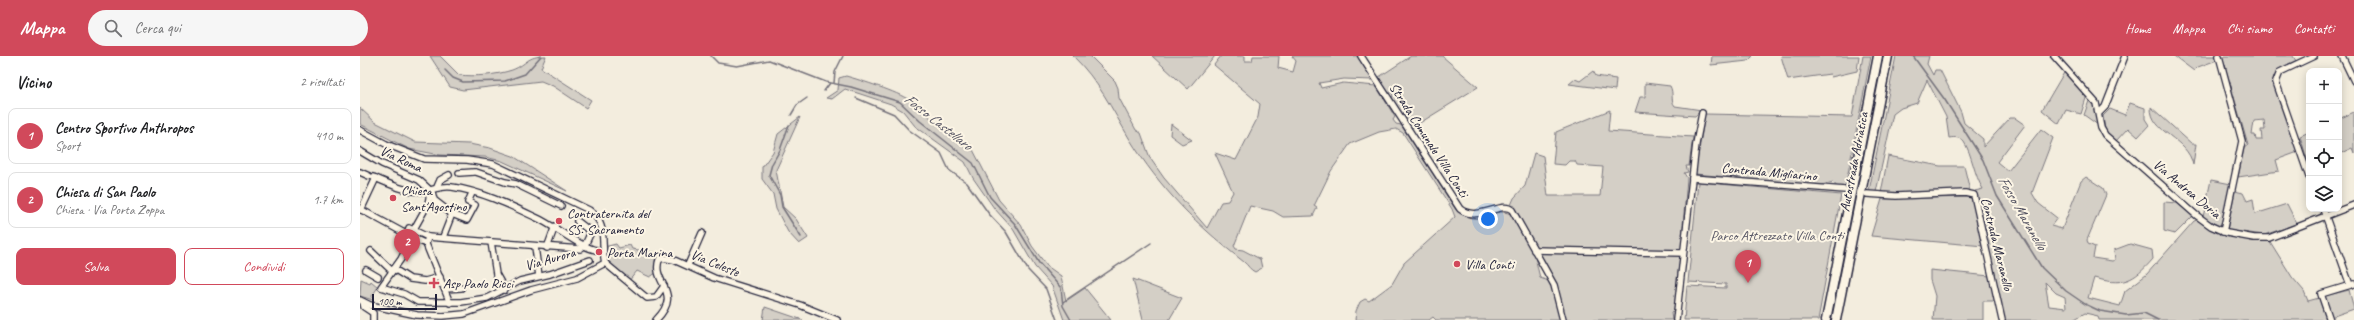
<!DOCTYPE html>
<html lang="it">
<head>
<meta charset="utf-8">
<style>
	body { margin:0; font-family:Caveat,sans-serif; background:#f6f6f6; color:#202124 }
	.controls { position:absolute; right:12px; top:12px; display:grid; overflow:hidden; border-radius:8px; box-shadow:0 2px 10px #0003 }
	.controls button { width:36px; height:36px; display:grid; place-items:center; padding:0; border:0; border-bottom:1px solid #e0e0e0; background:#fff; color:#202124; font:20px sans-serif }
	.scale { position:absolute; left:12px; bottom:10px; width:65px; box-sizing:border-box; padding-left:4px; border:2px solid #22223b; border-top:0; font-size:11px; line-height:14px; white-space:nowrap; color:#22223b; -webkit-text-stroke:3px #fcf5e5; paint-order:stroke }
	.you { position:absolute; left:1128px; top:163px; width:14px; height:14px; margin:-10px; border:3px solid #fff; border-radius:50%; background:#1a73e8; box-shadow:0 0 0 6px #1a73e833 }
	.badge { display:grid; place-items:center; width:26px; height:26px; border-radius:50%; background:#d1495b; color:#fff; font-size:13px; font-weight:700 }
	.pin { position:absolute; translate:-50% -33px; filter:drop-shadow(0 1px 2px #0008) }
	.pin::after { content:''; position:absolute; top:21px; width:14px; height:12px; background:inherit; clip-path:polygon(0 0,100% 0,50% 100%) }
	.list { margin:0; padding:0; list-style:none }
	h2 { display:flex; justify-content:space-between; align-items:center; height:52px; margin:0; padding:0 16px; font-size:17px }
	h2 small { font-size:13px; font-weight:400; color:#757577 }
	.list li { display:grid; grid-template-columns:26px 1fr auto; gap:12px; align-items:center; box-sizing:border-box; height:56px; margin:0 8px 8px; padding:0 8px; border:1px solid #e0e0e0; border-radius:8px }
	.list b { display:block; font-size:15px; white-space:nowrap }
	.list p { margin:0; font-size:13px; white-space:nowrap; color:#757577 }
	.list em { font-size:13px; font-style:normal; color:#757577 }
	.actions { display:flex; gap:8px; padding:12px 16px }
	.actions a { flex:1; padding:9px 0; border:1px solid #d1495b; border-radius:8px; text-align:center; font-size:14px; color:#d1495b }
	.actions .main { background:#d1495b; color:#fff }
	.icon { flex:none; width:22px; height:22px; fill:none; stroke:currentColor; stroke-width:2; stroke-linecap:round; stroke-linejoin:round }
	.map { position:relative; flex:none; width:1994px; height:264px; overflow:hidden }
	header { display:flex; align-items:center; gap:24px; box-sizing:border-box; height:56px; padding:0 20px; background:#d1495b; color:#fff }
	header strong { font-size:19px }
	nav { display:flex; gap:22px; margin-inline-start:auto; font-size:14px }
	.search { width:280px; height:36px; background:#f6f6f6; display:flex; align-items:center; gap:10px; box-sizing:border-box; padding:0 14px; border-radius:22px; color:#757577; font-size:15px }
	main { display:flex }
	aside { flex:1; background:#fff }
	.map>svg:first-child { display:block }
	.green { fill:#d4cfc6; stroke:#7b7880; fill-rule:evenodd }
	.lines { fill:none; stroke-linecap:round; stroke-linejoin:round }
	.stream { stroke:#75727b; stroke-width:1.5 }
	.minor-casing { stroke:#22223b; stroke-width:8 }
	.highway-casing { stroke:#22223b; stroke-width:11 }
	.minor { stroke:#fcf5e5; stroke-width:5.5 }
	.highway { stroke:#fcf5e5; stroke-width:8 }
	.poi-dot { fill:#d1495b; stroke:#fcf5e5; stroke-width:1.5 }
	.labels { text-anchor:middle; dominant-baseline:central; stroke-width:4; stroke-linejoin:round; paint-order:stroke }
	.street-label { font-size:14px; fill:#22223b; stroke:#fcf5e5 }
	.poi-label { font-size:14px; fill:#22223b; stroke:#fcf5e5; text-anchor:start }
	.park-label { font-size:14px; fill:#575665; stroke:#fcf5e5 }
	.water-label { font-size:15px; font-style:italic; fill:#525160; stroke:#fcf5e5 }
</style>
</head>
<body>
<header>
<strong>Mappa</strong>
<div class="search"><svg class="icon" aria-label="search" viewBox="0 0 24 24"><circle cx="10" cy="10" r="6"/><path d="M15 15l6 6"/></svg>Cerca qui</div>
<nav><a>Home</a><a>Mappa</a><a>Chi siamo</a><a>Contatti</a></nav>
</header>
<main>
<aside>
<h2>Vicino<small>2 risultati</small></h2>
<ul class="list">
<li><span class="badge">1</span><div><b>Centro Sportivo Anthropos</b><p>Sport</p></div><em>410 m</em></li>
<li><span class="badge">2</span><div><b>Chiesa di San Paolo</b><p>Chiesa · Via Porta Zoppa</p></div><em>1.7 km</em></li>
</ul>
<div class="actions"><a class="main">Salva</a><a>Condividi</a></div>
</aside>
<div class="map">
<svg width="1994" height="264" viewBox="0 0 1994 264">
	<rect width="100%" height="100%" fill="#f3edde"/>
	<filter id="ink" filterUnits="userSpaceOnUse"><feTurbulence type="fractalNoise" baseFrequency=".025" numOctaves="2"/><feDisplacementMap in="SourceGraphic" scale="8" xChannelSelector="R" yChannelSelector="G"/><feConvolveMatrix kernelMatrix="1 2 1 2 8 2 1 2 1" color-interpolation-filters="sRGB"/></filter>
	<g filter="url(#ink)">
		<g class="green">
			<path d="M70,0h10l19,19c16,2 38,0 53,-5 16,-6 14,-14 34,-14l-5,12 50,32 -5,8 -33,-22 -12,-5 -78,9 -13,-3z"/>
			<path d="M713,0h17l25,25 3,7 1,10 17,32 5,3 9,25 14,20 43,50 14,-26 7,-1 5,-9 -18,-39 21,7 22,-43 2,-13 -46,-39 7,-9h24v5h7l1,-5h26l-1,12 15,4 3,-11 -4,-5h65l16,24 -29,-1 -25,4 2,5 22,-5 33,3 19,31 -2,3 3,4 5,1 55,85c26,21 34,-5 55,4l24,43 5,21 9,3 9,23 3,16h-125l-3,-3 -4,3h-74l1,-9 4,-9 5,-3 4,2 23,-17 12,-21 51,-46 -3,-8 -49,-76 -7,-4 -17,3 -29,12 -19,27 -17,35 3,2 -4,8 -30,1 -10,-6 -23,-5 -16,40 2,3 7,1 17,9 2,9 -7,4c-5,-2 -7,-7 -11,-10 -46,-36 -84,-73 -115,-124 -17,-29 -31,-58 -56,-82z"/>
			<polygon points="792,0 855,0 828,33"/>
			<polygon points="1051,0 1082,0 1118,31 1050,73 1044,63 1047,61 1045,58 1041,60 1031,44 1033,39 1031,36 1027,37 1019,24 1019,21"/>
			<polygon points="1352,0 1393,0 1388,5 1351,9"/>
			<polygon points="1421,0 1499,0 1497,15 1471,21 1470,18 1428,24"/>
			<polygon points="1503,0 1511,0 1485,132 1477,131 1473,126 1462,129 1427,127 1425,124 1422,126 1335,118 1345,58 1492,61"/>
			<path d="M1536,0h33l-2,8 6,11 2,-5h5l21,42 3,11 19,16v8l27,-29h5l10,7 -28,37 11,9 33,-42 12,9 -21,55 6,10 19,15 -6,8 11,3 19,-48 5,-4 17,11 3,7 -19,45 1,4 7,3 -2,11 19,3 3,-1 -1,-10 16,-6 22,6 1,9c-20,23 -30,27 -59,19l-6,20 32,8 5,-15 21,-16 48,-54 3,-1 26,15 26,5h20l23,37 12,14 4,10 11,-3 7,22h-227l-1,-4 -13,-3 -12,7h-69l-29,-129 8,-2c-9,-14 -11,-35 -19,-47 -4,-5 -9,-5 -15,-4l-3,-21 -19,-37 -10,23 -16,5 -8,6 -17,78 -7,-1zM1685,226l11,11 9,4 1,11 -17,-2z"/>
			<polygon points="1814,0 1856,0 1857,4 1838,11 1834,15"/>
			<path d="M1862,0h71l3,5 -17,8 -5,8 4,21 20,54 -22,8 3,11 -41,6 6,-29 4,-3zM1904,64l1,10h-4l1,10h-6l-1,-5h-3l2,-14z"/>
			<polygon points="1233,15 1236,20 1256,23 1255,34 1209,28 1215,23 1220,25"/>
			<polygon points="1705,15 1727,39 1721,58 1706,54 1699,68 1682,54"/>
			<path d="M486,20c14,4 52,16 63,24 22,14 35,37 61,44l29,56 22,25 11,21 15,20 14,10 5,25 19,-13 26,32h-47l-12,-34 -17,-19 -22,-38 -19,-21 -21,-30 -8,-16 -50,-36 -12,-15 -12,-7 -46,-15 -13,10 -6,-1 12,-8 1,-12z"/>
			<path d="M1285,27l25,3c4,7 0,14 5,20l27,4 -7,6 -60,-4 5,-15h5z"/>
			<polygon points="1730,42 1734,46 1738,69 1724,59"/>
			<polygon points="1770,47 1785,52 1785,63 1789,69 1778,81 1768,72 1756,85 1745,74 1743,60 1750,53 1765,59"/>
			<path d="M1791,51l41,37h4l-3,21c-5,-27 -43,-32 -42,-58z"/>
			<polygon points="0,52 15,66 55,86 109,88 130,92 153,100 207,135 142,105 125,101 80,99 49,93 0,68"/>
			<polygon points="1250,54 1248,75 1333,81 1329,110 1326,110 1328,116 1324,117 1327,122 1321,194 1175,192 1160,164 1161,162 1154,153 1155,150 1151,149 1154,142 1165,130 1174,97 1183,100 1188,140 1240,140 1243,111 1217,109 1215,105 1209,105 1205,109 1193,108 1196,76"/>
			<polygon points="1994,56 1994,97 1992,92 1979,98 1979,63"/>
			<polygon points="440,61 416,114 423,151 436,163 448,182 439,188 428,176 416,153 413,138 402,123 402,111 413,96 418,78"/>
			<polygon points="811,68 832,84 822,88 810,79"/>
			<polygon points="1949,76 1949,110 1940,80"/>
			<polygon points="1528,100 1580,110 1604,110 1610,135 1521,137"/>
			<polygon points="1851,124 1871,128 1862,165 1859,170 1843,161"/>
			<polygon points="1338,126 1481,139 1458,264 1324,264 1327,230 1366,232 1366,228 1328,226"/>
			<polygon points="1875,135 1883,137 1887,145 1893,143 1895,158 1927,148 1937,168 1904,179 1867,174"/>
			<polygon points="1611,141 1624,190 1511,180 1522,143"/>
			<polygon points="1804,146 1817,147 1833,160 1815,178 1804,175"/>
			<polygon points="256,188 259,192 270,189 272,193 299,197 300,199 295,204 296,217 290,221 277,215 268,226 245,207 244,191"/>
			<path d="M1179,196h39l2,3 3,-3 44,1 2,3h2v-3l49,2 -6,55 -3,3 1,7h-107c-4,-26 -12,-46 -26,-68z"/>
			<polygon points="1570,214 1630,220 1635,245 1623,245 1623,264 1573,264 1575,240 1570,224"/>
			<polygon points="1,223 10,227 11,225 18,231 12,240 13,244 0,240"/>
			<polygon points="773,223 822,242 809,264 783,264"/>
			<polygon points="1989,234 1994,253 1971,261 1964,240"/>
			<polygon points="405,251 443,264 403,264"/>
		</g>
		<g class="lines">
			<g class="stream">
				<polyline points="351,0 358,7 377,10 409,4 466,26 491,31 540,46 560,65 613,107 630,141 655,168 679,207 701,232 703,250 711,264"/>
				<polyline points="1553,0 1585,44 1623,104 1637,140 1682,212 1706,235 1725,248 1740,255 1766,259 1784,257 1798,264"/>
				<polyline points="85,14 93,22 103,26 145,25 165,18 181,0"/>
				<polyline points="474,27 475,16 483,0"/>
				<polyline points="464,35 470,27"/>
				<polyline points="496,42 534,58 549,74 581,97 589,114 607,127 629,158 646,176 668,214 686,233 697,264"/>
				<polyline points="431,59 437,49 447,42"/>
				<polyline points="429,69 420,94 412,108 409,119 420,139 422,151 441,181"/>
				<polyline points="703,246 791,187"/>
			</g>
			<defs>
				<g id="minor">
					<path d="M1001,0l99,153c18,14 42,-9 52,1l42,75 9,35"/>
					<polyline points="1694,0 1736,47 1741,72 1745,79 1836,159 1851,170 1867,177 1894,182 1909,182 1994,149"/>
					<polyline points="1859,0 1882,85 1863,176"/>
					<polyline points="1982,0 1994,25"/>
					<polyline points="1739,57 1745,51 1765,0"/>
					<path d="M0,74l26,14 38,15 43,1 26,4 96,46c20,15 11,32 16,53"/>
					<polyline points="0,95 22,108 59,124 72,136 74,144 92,158 107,164 115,149 108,146 112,137"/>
					<polyline points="0,116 9,120"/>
					<polyline points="116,116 145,126 156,128 201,150"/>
					<polyline points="99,117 114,116"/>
					<path d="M13,121c17,7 34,16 52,14 10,-1 17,-6 27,-4 28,4 58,18 83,30 19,8 44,30 61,33"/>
					<polyline points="1949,121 1916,26 1920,16 1954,0"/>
					<polyline points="1332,122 1485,134"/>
					<polyline points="77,131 80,124 89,119"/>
					<polyline points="1507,138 1536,140 1605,137 1614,139 1642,264"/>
					<polyline points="0,153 46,178"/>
					<polyline points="1963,153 1990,229"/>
					<polyline points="1,154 16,122"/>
					<polyline points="54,173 68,148 70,137"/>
					<polyline points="68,181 220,193 225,189 231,176 217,165"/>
					<polyline points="83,181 92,158"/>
					<polyline points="52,182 41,203 21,231 44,238 58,246 101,246 127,242 160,225 190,218 230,204"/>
					<polyline points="131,186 136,218 145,234"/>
					<polyline points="66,188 47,179 49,172 68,181 66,188 90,247"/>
					<polyline points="175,191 179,220"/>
					<polyline points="187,192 195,170"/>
					<polyline points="1174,194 1323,197"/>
					<polyline points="11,195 32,215"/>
					<polyline points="245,207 287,242 296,241 304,230"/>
					<polyline points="328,209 342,177"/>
					<polyline points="34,213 50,223 65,225 80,221"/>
					<polyline points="6,214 18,221"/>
					<polyline points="85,233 101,232"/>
					<polyline points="0,244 10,249 57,259 83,260 104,258 171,234 217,222 245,207"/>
					<polyline points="3,246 4,251 13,257 13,264"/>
					<path d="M296,264c28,-28 -5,-37 3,-60l4,-2 11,2 40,18 86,27 37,15"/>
					<polyline points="1316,264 1336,88 1342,57"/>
					<polyline points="1970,264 1961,238 1994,228"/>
				</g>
				<g id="highway">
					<polyline points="1466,264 1518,0"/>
					<polyline points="1476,264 1528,0"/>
				</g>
			</defs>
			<use href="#minor" class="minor-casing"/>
			<use href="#highway" class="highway-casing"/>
			<use href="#minor" class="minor"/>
			<use href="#highway" class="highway"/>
		</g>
	</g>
	<g class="poi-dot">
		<circle cx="33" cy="142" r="4"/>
		<circle cx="199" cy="165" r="4"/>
		<circle cx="239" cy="196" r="4"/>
		<circle cx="1097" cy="208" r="4"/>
		<path d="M72 221h4v4h4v4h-4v4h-4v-4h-4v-4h4z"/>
	</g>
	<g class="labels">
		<g class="street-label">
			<text transform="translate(1069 84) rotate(57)">Strada Comunale Villa Conti</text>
			<text transform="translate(41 103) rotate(25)">Via Roma</text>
			<text transform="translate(1494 106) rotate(-79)">Autostrada Adriatica</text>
			<text transform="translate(1409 116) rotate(5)">Contrada Migliarino</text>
			<text transform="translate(1827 133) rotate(40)">Via Andrea Doria</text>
			<text transform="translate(1637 188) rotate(76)">Contrada Maranello</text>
			<text transform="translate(190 203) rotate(-16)">Via Aurora</text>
			<text transform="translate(355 207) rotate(22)">Via Celeste</text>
		</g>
		<g class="poi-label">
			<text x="41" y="134">Chiesa<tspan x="41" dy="16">Sant'Agostino</tspan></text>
			<text x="207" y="157">Contraternita del<tspan x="207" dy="16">SS. Sacramento</tspan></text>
			<text x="247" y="196">Porta Marina</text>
			<text x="1105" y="208">Villa Conti</text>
			<text x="83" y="227">Asp Paolo Ricci</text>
		</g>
		<g class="park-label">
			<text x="1417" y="179">Parco Attrezzato Villa Conti</text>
		</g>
		<g class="water-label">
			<text transform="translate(578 66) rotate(38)">Fosso Castellaro</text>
			<text transform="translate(1662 157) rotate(60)">Fosso Maranello</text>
		</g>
	</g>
</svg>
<div class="controls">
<button>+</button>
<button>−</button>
<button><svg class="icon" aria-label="locate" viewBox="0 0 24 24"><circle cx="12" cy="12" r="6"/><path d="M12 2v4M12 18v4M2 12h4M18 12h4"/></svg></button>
<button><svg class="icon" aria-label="layers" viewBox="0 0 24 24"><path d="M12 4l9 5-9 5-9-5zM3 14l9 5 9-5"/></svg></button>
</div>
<div class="scale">100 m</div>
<div class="you"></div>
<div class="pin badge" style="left:1388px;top:227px">1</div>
<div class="pin badge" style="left:47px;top:206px">2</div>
</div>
</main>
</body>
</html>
